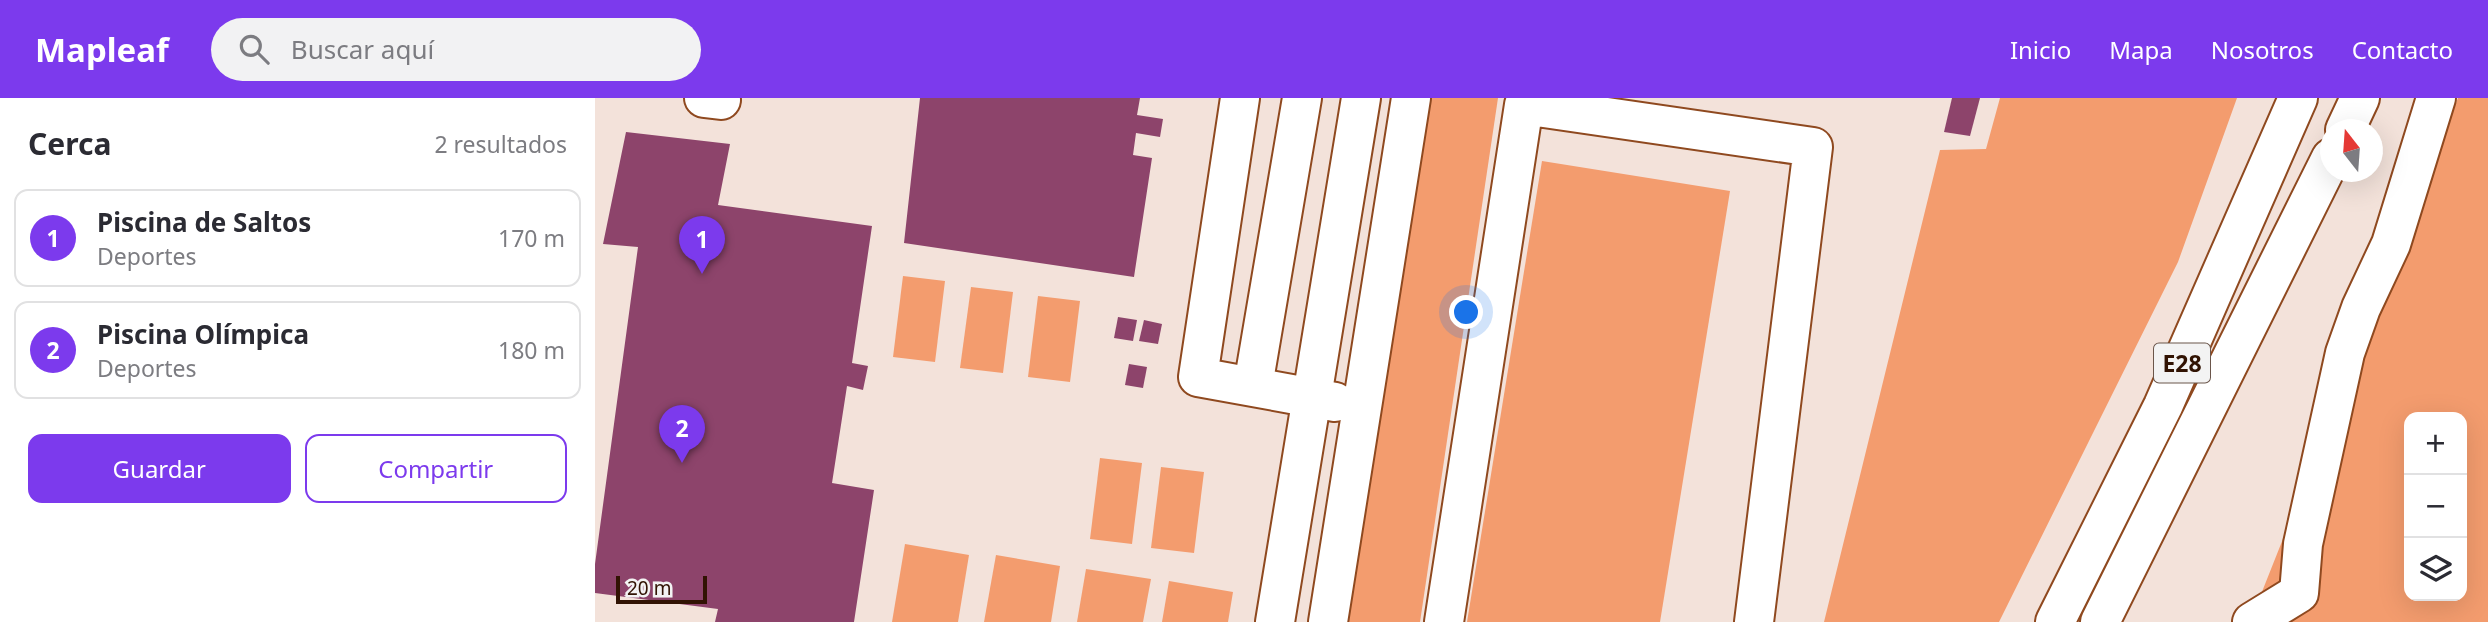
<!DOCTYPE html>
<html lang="es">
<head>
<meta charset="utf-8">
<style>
	body { margin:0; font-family:"Noto Sans",sans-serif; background:#f2f2f3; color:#2b2b33 }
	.controls { position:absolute; right:21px; bottom:21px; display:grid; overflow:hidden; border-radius:14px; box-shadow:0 7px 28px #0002 }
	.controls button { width:63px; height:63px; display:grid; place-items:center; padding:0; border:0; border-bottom:2px solid #e1e1e2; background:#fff; color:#2b2b33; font:35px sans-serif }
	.compass { position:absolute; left:1725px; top:21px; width:63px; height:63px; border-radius:50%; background:#fff; box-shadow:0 7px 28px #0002; rotate:343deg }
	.scale { position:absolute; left:21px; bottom:18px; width:91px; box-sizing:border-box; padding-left:7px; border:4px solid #311303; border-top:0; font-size:19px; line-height:24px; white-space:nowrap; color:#311303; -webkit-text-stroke:5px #f3f3f3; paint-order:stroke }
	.you { position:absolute; left:872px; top:215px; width:24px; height:24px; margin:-18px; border:5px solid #fff; border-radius:50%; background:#1a73e8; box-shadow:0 0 0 10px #1a73e833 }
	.badge { display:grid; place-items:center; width:46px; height:46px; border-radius:50%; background:#7c3aed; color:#fff; font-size:23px; font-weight:700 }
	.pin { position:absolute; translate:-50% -58px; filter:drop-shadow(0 2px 4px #0008) }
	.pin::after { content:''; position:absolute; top:37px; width:24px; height:21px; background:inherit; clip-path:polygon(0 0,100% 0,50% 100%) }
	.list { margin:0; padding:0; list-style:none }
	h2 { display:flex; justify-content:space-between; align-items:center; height:91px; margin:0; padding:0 28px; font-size:30px }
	h2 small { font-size:23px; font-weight:400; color:#7c7c81 }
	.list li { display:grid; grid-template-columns:46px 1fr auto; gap:21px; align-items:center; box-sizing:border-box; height:98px; margin:0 14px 14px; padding:0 14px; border:2px solid #e1e1e2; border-radius:14px }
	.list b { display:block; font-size:26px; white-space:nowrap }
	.list p { margin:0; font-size:23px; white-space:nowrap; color:#7c7c81 }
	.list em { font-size:23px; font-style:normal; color:#7c7c81 }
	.actions { display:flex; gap:14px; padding:21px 28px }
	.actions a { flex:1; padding:16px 0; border:2px solid #7c3aed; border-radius:14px; text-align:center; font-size:24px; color:#7c3aed }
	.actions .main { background:#7c3aed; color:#fff }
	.icon { flex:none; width:38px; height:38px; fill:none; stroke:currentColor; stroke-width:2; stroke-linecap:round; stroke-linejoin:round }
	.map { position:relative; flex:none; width:1893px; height:524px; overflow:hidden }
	header { display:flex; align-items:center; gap:42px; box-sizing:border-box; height:98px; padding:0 35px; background:#7c3aed; color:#fff }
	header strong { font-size:33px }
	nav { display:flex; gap:38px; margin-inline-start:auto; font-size:24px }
	.search { width:490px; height:63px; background:#f2f2f3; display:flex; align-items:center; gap:18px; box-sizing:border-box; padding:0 24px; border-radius:38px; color:#7c7c81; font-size:26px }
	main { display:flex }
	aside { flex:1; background:#fff }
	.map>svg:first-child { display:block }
	.green { fill:#f39c6e; fill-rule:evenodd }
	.building { fill:#8d446b }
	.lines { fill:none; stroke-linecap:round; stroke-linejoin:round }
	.minor-casing { stroke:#8f491f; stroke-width:42 }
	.major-casing { stroke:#8f491f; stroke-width:42 }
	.minor { stroke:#fff; stroke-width:38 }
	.major { stroke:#fff; stroke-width:38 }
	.labels { text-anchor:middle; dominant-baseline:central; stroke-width:7; stroke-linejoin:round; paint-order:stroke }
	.shield { fill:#f3f3f3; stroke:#6b564b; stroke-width:2 }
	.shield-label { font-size:23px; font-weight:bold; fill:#311303 }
</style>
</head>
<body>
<header>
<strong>Mapleaf</strong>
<div class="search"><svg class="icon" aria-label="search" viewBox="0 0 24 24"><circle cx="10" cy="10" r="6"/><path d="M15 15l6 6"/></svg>Buscar aquí</div>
<nav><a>Inicio</a><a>Mapa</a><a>Nosotros</a><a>Contacto</a></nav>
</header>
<main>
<aside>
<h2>Cerca<small>2 resultados</small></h2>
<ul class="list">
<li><span class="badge">1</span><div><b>Piscina de Saltos</b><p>Deportes</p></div><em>170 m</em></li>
<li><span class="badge">2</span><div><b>Piscina Olímpica</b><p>Deportes</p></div><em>180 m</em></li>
</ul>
<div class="actions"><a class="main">Guardar</a><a>Compartir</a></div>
</aside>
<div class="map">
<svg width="1893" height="524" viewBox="0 0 1893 524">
	<rect width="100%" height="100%" fill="#f3e2da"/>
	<g class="green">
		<polygon points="833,0 903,0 825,524 751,524"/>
		<polygon points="1405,0 1642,0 1583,164 1404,524 1229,524 1345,52 1391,51"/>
		<path d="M1863,0h30v524h-238zM1814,319h53v179h-53z"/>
		<polygon points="947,63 1135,93 1065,524 872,524"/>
		<polygon points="308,178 350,183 340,264 298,259"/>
		<polygon points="376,189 418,194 408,275 365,270"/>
		<polygon points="443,198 485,203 475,284 433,279"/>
		<polygon points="505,360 547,365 537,446 495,441"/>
		<polygon points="566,369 609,374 599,455 556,450"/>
		<polygon points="310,446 374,457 363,524 297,524"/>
		<polygon points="401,457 465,468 456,524 389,524"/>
		<polygon points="491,471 556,481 548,524 482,524"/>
		<polygon points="574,483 638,494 633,524 567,524"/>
	</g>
	<g class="building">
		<polygon points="325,0 545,0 542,17 568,21 565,39 541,35 538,57 557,60 539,179 309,145"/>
		<polygon points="1357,0 1385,0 1375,38 1349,34"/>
		<polygon points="31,34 135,46 123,107 277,128 257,265 273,268 268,292 252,288 237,385 279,392 259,524 120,524 123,511 0,495 0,466 43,149 8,146"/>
		<polygon points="523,219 542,222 538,243 519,240"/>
		<polygon points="549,222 567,226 563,246 544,243"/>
		<polygon points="534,266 552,269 548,290 530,287"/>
	</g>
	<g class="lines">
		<defs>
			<g id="minor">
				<polyline points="109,0 126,2"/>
				<polyline points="645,0 603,279 740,304"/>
				<polyline points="658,288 707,0"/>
				<polyline points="680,524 766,0"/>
				<polyline points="733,524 816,0"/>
				<polyline points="849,524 929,7 1218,49 1159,524"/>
				<polyline points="1657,524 1704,495 1708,446 1750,255 1766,210 1796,146 1841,0"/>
			</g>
			<g id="major">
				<polyline points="1750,32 1765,0"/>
				<polyline points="1460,524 1568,308 1703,0"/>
				<polyline points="1505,524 1736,60"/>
			</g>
		</defs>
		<use href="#minor" class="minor-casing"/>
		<use href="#major" class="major-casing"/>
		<use href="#minor" class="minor"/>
		<use href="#major" class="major"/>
	</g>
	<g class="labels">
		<rect class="shield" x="1559" y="245.5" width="56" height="39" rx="5"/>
		<g class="shield-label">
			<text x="1587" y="265">E28</text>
		</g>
	</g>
</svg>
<div class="controls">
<button>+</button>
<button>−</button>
<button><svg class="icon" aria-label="layers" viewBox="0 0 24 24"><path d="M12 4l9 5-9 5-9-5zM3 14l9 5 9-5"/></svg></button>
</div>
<svg class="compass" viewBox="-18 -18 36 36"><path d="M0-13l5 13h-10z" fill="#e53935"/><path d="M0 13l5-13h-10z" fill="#7c7c81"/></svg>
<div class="scale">20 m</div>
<div class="you"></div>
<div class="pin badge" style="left:107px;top:176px">1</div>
<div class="pin badge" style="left:87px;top:365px">2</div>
</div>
</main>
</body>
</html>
